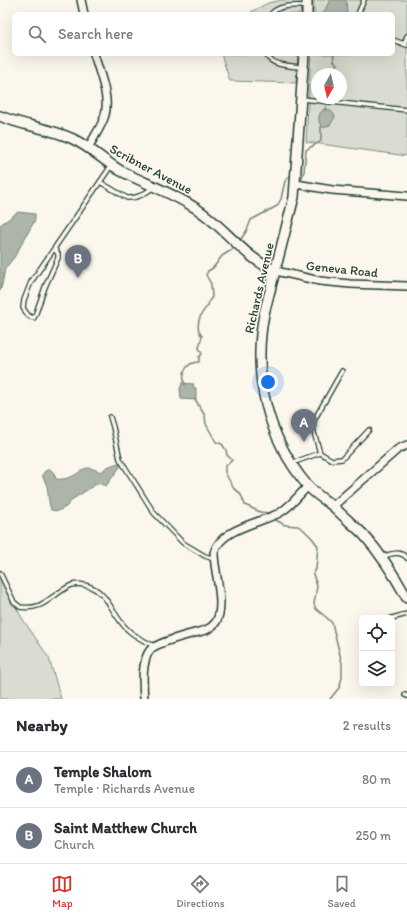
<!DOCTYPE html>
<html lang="en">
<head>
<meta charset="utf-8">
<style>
	body { margin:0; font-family:Itim,sans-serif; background:#f2f2f3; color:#2b2b33 }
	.controls { position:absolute; right:12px; bottom:12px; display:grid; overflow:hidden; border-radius:6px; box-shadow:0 4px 16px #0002 }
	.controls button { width:36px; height:36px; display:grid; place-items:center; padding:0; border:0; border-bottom:1px solid #e1e1e2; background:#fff; color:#2b2b33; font:20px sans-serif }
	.compass { position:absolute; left:311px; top:68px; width:36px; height:36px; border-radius:50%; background:#fff; box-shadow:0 4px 16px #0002; rotate:188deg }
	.you { position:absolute; left:268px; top:382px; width:14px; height:14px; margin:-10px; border:3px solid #fff; border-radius:50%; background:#1a73e8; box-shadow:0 0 0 6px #1a73e833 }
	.badge { display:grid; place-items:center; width:26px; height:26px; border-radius:50%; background:#d93025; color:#fff; font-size:13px; font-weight:700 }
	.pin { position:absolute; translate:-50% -33px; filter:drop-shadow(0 1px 2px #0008) }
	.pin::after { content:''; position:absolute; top:21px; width:14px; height:12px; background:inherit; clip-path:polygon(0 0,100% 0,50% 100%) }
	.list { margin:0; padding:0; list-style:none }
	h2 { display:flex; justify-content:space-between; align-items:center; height:52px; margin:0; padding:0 16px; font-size:17px }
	h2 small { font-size:13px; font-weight:400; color:#7c7c81 }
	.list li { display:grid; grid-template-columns:26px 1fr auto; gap:12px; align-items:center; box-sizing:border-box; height:56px; padding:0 16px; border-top:1px solid #e1e1e2 }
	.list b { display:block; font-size:15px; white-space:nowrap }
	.list p { margin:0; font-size:13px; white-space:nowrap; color:#7c7c81 }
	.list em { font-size:13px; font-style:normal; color:#7c7c81 }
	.icon { flex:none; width:22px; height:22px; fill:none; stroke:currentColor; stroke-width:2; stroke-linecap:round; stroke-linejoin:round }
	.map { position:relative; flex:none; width:407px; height:699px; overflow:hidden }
	.search { position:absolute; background:#fff; box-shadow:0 4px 16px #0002; left:12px; right:12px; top:12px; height:44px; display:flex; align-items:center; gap:10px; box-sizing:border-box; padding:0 14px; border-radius:6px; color:#7c7c81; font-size:15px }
	.sheet { height:164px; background:#fff }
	nav { display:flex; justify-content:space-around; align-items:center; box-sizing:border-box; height:56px; border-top:1px solid #e1e1e2; background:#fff; font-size:11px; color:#7c7c81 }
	nav a { display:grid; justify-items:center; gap:2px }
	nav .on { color:#d93025 }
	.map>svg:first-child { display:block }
	.green { fill:#dbdcd1; stroke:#7d8c82; fill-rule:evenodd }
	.water { fill:#adb4aa; stroke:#74847b }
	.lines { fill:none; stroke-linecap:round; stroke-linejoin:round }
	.stream { stroke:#74847b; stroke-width:1.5 }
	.lane-casing { stroke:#1f3d34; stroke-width:6 }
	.street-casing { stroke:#1f3d34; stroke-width:10 }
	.secondary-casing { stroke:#1f3d34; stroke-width:12 }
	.lane { stroke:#fbf7ec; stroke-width:3.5 }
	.street { stroke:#fbf7ec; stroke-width:7 }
	.secondary { stroke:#fbf7ec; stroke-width:9 }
	.labels { text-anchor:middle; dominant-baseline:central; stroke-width:3.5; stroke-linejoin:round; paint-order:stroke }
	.street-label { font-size:13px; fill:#1f3d34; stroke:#fbf7ec }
</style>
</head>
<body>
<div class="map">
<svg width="407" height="699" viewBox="0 0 407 699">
	<rect width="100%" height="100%" fill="#fbf7ec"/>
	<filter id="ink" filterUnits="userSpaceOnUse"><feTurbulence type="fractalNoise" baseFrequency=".025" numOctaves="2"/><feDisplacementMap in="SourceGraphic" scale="8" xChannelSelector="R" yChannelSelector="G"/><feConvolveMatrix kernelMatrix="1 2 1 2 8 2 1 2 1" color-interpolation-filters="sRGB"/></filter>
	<g filter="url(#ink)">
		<g class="green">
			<polygon points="282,0 299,0 301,14 251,14 251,12 268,3"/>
			<path d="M314,0h93v156l-101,-14 5,-88h82v-40h-79zM317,74h24v24h-24z"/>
			<polygon points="221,54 298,54 296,83 230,81"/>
			<polygon points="0,578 22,618 49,658 61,699 0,699"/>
		</g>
		<g class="water">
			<polygon points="330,0 346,0 347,14 323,14"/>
			<path d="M324,109c5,0 9,2 11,8l-5,8 -6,3c-7,-4 -7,-14 0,-19z"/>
			<polygon points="18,212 35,214 35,220 15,256 5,269 2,285 0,291 0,225"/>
			<polygon points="182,383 194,384 193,387 196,388 196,400 181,399 180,389"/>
			<path d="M118,463l2,2v2l-14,19 -8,-3 -25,16 -7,8 -8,4 -7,-1 -2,-8 -2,-16 -5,-11 3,-4 5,-2 4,4 2,6c5,1 14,-1 19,-4 5,-3 7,-7 14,-7 4,0 8,3 12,4l6,-5z"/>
		</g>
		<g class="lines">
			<g class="stream">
				<path d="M331,74l6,-10c-4,-3 -4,-5 -3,-10"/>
				<polyline points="325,110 326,106"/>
				<path d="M302,178l2,-7 2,-21c5,-4 10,-5 15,-9v-16"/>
				<polyline points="241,239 247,230 251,220 277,206 281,199 285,181 290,176"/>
				<path d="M185,385c-4,-12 1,-23 14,-23v-5l3,-3 -3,-6 3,-12c-8,-9 -2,-23 6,-30l1,-5 3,-4 -1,-13 -5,-9 2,-4 5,-3 9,-12 11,-7"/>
				<polyline points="195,399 205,416 206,424 216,442 222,444 226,450 227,455 232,460 225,467 225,472 229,480 234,489 239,492 242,497 245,505 260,512 269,513"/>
				<polyline points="272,518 285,525 298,526 304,530 312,538 318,546 316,569 313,574 317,586 314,604 316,609 326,617 332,623 342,663 342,678 339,688 330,699"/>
			</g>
			<defs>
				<g id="lane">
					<path d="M271,14c8,-10 24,-8 36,-8"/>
					<polyline points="358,14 364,0"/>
					<polyline points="393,40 407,45"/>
					<polyline points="404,44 407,36"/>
					<path d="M266,54c4,12 25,12 36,13"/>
					<polyline points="302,99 407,110"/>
					<path d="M100,182l27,16c11,1 18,-5 27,-11"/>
					<path d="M55,249l3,5v4l-13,29 -9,26 -2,5c-6,0 -8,-6 -11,-10l1,-8 7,-18 80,-116"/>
					<polyline points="110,417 113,427 120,459 154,513 183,543 205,556 214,559"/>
					<polyline points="320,453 332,460 342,459 369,430"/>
					<polyline points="292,463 320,453 313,429 313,422 342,371"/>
					<path d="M383,557c8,-4 18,-6 24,1"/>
					<path d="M0,573l14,29 6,5c25,4 31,-13 52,-22 4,-1 8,-1 12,0 24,4 28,31 44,45 7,7 17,11 26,16"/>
					<polyline points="392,618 407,614"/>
					<polyline points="405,695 407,696"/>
				</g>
				<g id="street">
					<polyline points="81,0 84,14"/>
					<path d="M88,148c6,-11 14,-22 17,-33 5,-19 -6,-43 -11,-61"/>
					<polyline points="296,184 332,190 407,196"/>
					<polyline points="276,271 320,281 350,284 407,286"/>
					<polyline points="333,506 398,449 407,445"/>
					<path d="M144,699c-1,-14 -3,-37 6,-49 6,-8 45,-17 56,-20 4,-2 7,-4 10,-8 10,-17 -2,-50 -2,-69 6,-25 48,-30 67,-41 10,-6 19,-18 27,-26"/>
				</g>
				<g id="secondary">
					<polyline points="307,14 307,0"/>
					<path d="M304,54l-10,143 -30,117c-12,61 3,123 43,171 8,10 21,16 30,25 9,9 19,17 27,25 15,17 32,43 43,63"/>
					<path d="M0,116c23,10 50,12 73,23 17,8 31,22 48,32 25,13 52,22 76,38 28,18 47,49 79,62"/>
				</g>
			</defs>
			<use href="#lane" class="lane-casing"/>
			<use href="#street" class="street-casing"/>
			<use href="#secondary" class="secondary-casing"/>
			<use href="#lane" class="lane"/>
			<use href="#street" class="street"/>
			<use href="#secondary" class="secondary"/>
		</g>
	</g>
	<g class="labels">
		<g class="street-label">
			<text transform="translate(151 169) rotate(28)">Scribner Avenue</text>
			<text transform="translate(342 269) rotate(6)">Geneva Road</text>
			<text transform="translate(259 288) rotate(-77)">Richards Avenue</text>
		</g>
	</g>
</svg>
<div class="controls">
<button><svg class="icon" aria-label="locate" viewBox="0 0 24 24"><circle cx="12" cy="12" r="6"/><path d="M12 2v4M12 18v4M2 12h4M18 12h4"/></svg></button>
<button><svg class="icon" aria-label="layers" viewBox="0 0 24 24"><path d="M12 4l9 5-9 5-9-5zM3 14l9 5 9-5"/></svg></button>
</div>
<svg class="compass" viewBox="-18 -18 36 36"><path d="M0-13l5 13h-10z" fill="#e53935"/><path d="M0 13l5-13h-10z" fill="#7c7c81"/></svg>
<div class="you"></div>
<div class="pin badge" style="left:304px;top:442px;background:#6b7280">A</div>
<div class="pin badge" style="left:78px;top:278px;background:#6b7280">B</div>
<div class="search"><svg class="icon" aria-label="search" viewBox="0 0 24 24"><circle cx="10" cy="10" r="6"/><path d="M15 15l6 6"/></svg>Search here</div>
</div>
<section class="sheet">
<h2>Nearby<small>2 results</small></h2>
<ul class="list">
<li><span class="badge" style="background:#6b7280">A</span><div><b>Temple Shalom</b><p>Temple · Richards Avenue</p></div><em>80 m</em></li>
<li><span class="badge" style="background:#6b7280">B</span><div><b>Saint Matthew Church</b><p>Church</p></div><em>250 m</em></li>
</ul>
</section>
<nav>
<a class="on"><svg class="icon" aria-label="map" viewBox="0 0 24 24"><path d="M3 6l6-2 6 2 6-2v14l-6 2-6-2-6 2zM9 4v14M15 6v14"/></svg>Map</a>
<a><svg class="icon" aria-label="directions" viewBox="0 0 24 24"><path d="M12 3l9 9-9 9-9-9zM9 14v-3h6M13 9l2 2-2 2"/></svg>Directions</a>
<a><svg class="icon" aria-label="saved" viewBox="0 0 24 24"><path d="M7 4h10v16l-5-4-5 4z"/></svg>Saved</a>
</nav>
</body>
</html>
